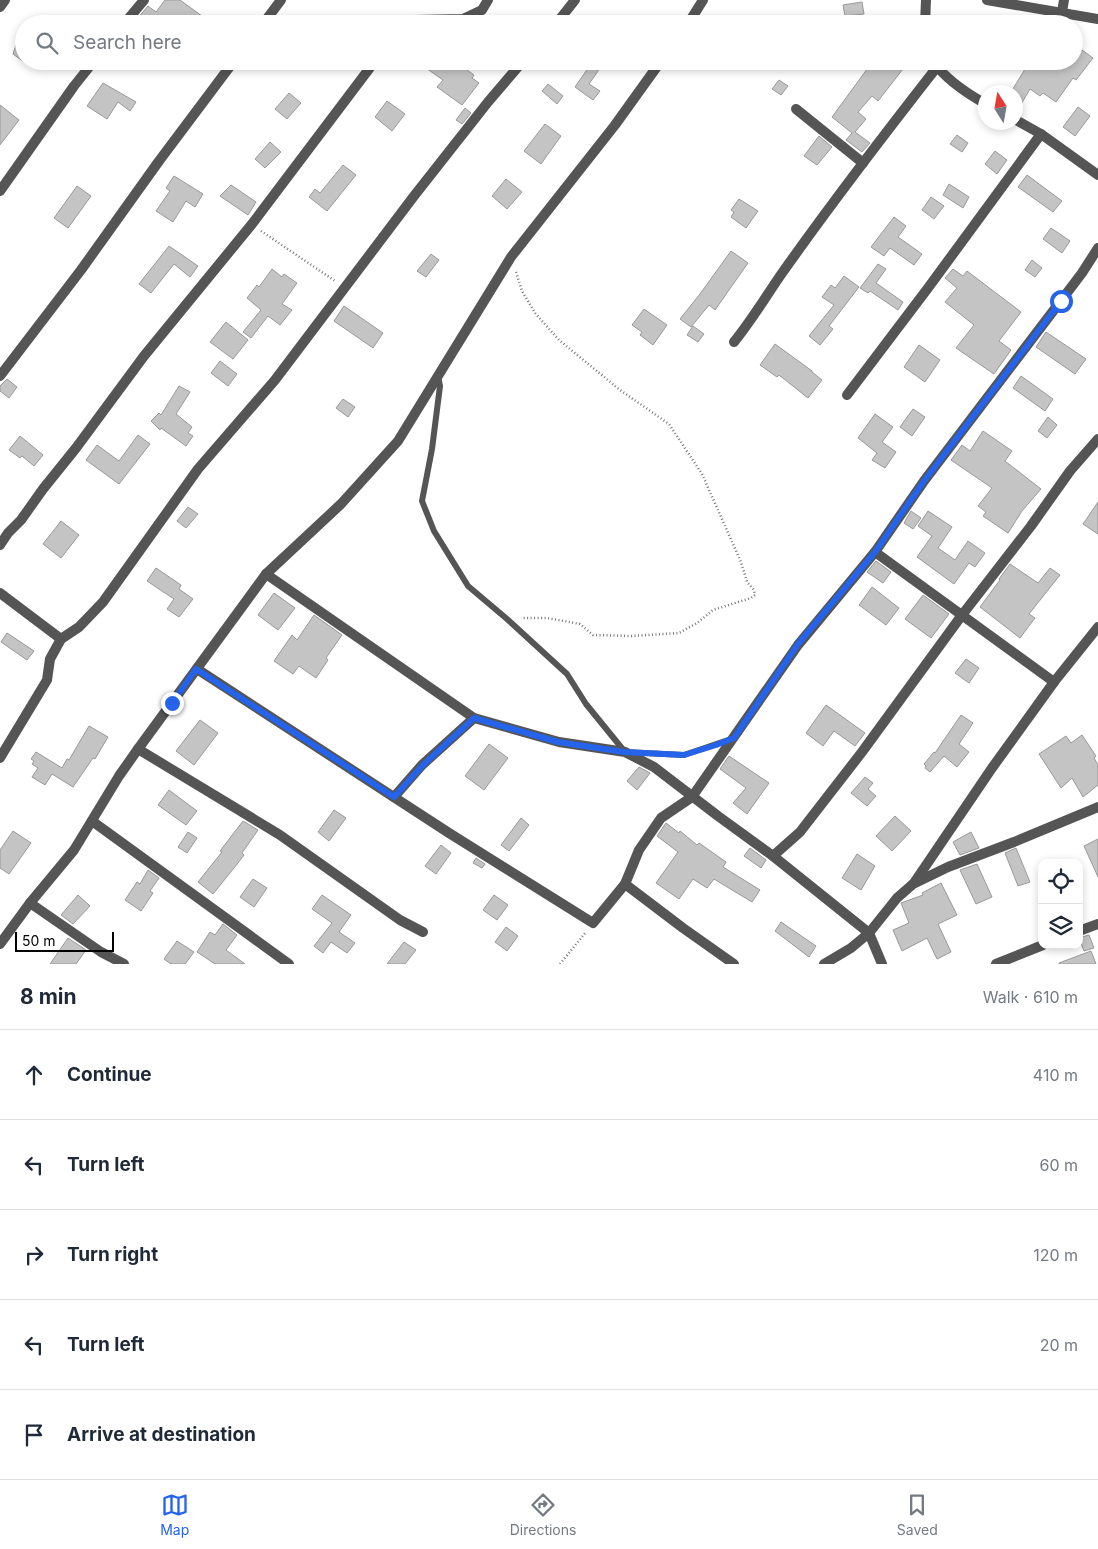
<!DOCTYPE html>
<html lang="en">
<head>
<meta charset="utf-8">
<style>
	body { margin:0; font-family:Inter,sans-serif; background:#f6f6f7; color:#1f2937 }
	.controls { position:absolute; right:15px; bottom:15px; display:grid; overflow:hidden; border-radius:10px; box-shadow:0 2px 8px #0003 }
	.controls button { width:45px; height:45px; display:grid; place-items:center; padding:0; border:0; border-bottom:1px solid #e0e1e3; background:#fff; color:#1f2937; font:25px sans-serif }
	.compass { position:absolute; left:978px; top:85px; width:45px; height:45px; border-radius:50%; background:#fff; box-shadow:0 2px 8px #0003; rotate:349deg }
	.scale { position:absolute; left:15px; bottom:12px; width:99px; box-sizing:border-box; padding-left:5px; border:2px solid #000; border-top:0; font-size:14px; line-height:18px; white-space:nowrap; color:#000; -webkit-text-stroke:4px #fff; paint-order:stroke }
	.stop { position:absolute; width:15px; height:15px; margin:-11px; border:4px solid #2563eb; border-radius:50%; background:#fff }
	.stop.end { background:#2563eb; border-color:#fff; box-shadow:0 1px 5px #0008 }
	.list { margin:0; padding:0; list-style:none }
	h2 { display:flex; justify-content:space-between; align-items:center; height:65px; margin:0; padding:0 20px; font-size:21px }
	h2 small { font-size:16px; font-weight:400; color:#747a83 }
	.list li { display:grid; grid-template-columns:32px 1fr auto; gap:15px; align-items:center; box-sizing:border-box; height:90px; padding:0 20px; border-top:1px solid #e0e1e3 }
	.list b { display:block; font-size:19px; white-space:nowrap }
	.list em { font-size:16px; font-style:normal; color:#747a83 }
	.icon { flex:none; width:28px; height:28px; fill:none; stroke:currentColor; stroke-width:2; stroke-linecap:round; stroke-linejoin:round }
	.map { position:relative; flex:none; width:1098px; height:964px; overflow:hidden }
	.search { position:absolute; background:#fff; box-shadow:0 2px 8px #0003; left:15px; right:15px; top:15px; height:55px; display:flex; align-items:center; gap:12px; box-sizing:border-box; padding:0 18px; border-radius:28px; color:#747a83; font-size:19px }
	.sheet { height:515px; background:#fff }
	nav { display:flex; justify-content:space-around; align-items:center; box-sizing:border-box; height:70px; border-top:1px solid #e0e1e3; background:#fff; font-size:14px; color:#747a83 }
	nav a { display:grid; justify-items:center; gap:2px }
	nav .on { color:#2563eb }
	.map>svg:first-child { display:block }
	.building { fill:#c4c4c4; stroke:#999 }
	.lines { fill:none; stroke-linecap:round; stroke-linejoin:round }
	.path { stroke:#777; stroke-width:2.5; stroke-dasharray:1 2.5; stroke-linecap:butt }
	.lane { stroke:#555; stroke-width:6 }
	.street { stroke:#555; stroke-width:10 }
	.route { stroke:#2563eb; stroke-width:6 }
</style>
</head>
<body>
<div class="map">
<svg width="1098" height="964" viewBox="0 0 1098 964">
	<rect width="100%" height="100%" fill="#fff"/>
	<g class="building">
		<polygon points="165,0 180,0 213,24 144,24 137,19 148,6 156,12"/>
		<polygon points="862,2 864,14 845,16 843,5"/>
		<polygon points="22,27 24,27 24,62 13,54"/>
		<polygon points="1082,50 1093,58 1076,80 1073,78 1056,102 1043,93 1040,96 1030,89 1016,113 1016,92 1011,92 1030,61 1074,61 1074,59"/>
		<polygon points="416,61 455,61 474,75 472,78 479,83 462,105 437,87 443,80"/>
		<polygon points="593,61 605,61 589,84 600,91 593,100 575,87"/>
		<polygon points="873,61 900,61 906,65 878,101 872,96 858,112 866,119 855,132 870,143 862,152 846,140 852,133 832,117"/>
		<polygon points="779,80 788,86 781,95 772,89"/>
		<polygon points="103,83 136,102 130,111 118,102 107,119 87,106"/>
		<polygon points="548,84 563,96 557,104 542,91"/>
		<polygon points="289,93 301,103 287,119 275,109"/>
		<polygon points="387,101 405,114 392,131 375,117"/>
		<polygon points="0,105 19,120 0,145"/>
		<polygon points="1078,107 1090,116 1075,136 1063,127"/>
		<polygon points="465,108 471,113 462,124 456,120"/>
		<polygon points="545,124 561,136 541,164 524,151"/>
		<polygon points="957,135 968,143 962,152 950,144"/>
		<polygon points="819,136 832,147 817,165 804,156"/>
		<polygon points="270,142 281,152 265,168 255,159"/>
		<polygon points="995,151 1007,160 997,174 985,164"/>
		<polygon points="343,165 356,175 327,211 309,197 315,189 320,193"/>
		<polygon points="1027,175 1062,201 1053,212 1018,187"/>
		<polygon points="174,176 203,194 195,207 186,201 173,222 156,211 170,191 166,188"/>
		<polygon points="506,179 522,192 507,209 492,196"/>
		<polygon points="949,184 969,197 963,208 943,195"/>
		<polygon points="231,185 256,202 248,215 220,196"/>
		<polygon points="77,186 91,196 68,228 54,218"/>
		<polygon points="931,197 944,206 934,219 922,210"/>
		<polygon points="739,199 758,211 746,228 731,217 734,212 731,210"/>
		<polygon points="894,217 906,226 898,237 922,254 914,265 890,248 884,256 871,247"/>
		<polygon points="1051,228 1070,241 1062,253 1043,239"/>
		<polygon points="169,246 198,266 190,277 174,264 151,293 139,284"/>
		<polygon points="731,251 748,263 715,310 709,305 691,327 680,319 700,294"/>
		<polygon points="431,254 439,260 426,277 417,271"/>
		<polygon points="1032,260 1042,268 1035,277 1025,270"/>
		<polygon points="878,264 886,269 876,283 903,302 898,310 870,291 868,293 860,288"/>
		<polygon points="272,269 282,277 284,274 297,283 282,304 292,310 280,325 268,316 251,338 243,332 261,310 247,298 257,285 259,287"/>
		<polygon points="953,269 963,276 967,271 1021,312 999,341 1011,350 994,374 956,348 974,325 945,302 957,288 945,278"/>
		<polygon points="844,276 859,287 829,326 833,329 820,345 809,336 834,305 822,297 831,285 835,288"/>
		<polygon points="344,306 383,333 373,348 334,321"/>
		<polygon points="644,309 667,325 653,345 640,335 642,332 632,325"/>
		<polygon points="226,322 248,340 233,359 210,342"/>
		<polygon points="693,326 704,334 698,342 687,335"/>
		<polygon points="1046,332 1086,359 1075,374 1036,347"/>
		<polygon points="775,344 812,371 812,372 822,380 808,398 779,375 777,377 760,365"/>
		<polygon points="919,345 940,360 925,382 904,367"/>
		<polygon points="220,361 237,374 228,386 211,373"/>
		<polygon points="1021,376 1053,399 1045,411 1013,388"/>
		<polygon points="7,379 17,387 9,398 0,391 0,386"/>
		<polygon points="179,386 190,392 176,414 192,427 188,433 193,436 186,446 161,428 160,430 151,421 159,413 161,415"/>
		<polygon points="343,399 355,407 348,417 336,408"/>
		<polygon points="913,409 925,417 912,436 900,427"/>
		<polygon points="875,414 893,427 882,442 896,452 885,468 872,460 877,453 858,438"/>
		<polygon points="1048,417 1057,425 1047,438 1038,431"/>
		<polygon points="983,431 1012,451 1005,461 1041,489 1022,511 1008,533 983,516 986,512 978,506 992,488 951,460 962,445 970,451"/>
		<polygon points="138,435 150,444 119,484 86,460 97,445 119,461"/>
		<polygon points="20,436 43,455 34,466 22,456 20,458 9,450"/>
		<polygon points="1098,502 1098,534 1083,524"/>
		<polygon points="188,507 198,514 186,528 177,521"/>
		<polygon points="911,511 921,518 913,529 904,523"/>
		<polygon points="928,511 952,527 938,548 955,560 968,541 985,553 975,567 969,563 954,584 917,557 932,536 918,526"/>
		<polygon points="61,521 79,535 61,558 43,544"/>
		<polygon points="876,561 891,572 883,583 867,572"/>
		<polygon points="1010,564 1038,583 1050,568 1060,575 1029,614 1035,618 1020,638 980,607 1000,580 999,579"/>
		<polygon points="156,568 181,585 179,589 193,599 179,617 167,609 174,599 147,581"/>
		<polygon points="872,587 899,608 886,625 859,605"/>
		<polygon points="274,593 295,608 278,630 258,615"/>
		<polygon points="923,595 949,614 931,638 905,619"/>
		<polygon points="314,615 342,635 326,658 328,660 316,678 299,666 293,674 274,661 292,635 297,640"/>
		<polygon points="7,633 34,651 27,660 1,642"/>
		<polygon points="966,659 979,668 969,683 955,673"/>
		<polygon points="826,705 865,733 855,746 834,731 823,746 806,733"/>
		<polygon points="961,715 973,723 959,744 969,752 957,767 944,756 930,772 925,768 926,766 924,764 934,752 935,753"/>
		<polygon points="200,720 218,733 194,765 176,751"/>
		<polygon points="89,726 108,737 95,759 93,758 73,787 52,774 45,785 32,777 38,768 32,764 34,761 31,759 36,752 62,768 67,759 69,760"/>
		<polygon points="1082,735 1096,756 1094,758 1098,765 1098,785 1083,797 1072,778 1061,788 1039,754 1066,736 1071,743"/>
		<polygon points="489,744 508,758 484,790 465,776"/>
		<polygon points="729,756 769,783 747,814 733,803 746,788 720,769"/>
		<polygon points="639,767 650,773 637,790 627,781"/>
		<polygon points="865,777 873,783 868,789 876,796 867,806 851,793"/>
		<polygon points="169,790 197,811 186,825 158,805"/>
		<polygon points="334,810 346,818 329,841 318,832"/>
		<polygon points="895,816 911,831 892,851 876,836"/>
		<polygon points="521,818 529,825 509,851 501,845"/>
		<polygon points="243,821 258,830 242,853 244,855 238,863 213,894 198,882 222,852 220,851"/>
		<polygon points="666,823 679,833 680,831 697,845 699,843 726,862 723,867 760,890 752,902 714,879 707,888 693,879 679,899 656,883 678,852 657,836"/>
		<polygon points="13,831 31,843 9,874 0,868 0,850"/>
		<polygon points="188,832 197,838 187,853 178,847"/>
		<polygon points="971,832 979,848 960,855 953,842"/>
		<polygon points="1098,839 1098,877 1084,846"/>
		<polygon points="441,845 451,853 436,874 425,866"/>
		<polygon points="750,848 766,860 761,868 744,856"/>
		<polygon points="1016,848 1030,882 1018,886 1005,853"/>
		<polygon points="857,854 875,866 861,890 842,878"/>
		<polygon points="476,858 485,864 482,868 473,863"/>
		<polygon points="977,864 992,897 976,904 960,870"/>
		<polygon points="148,870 159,878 150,891 153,893 141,911 125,900 137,882 140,884"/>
		<polygon points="253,879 267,888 254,907 240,897"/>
		<polygon points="941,883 957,915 938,924 951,952 937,959 927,938 902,951 893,930 909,923 901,903 923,895 922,893"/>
		<polygon points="78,895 90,906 73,924 61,915"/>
		<polygon points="322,895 351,915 339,932 355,943 347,953 331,942 323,953 314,946 332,923 312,909"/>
		<polygon points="494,895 508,905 497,920 483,910"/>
		<polygon points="781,922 816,946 809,957 775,931"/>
		<polygon points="223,924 237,935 226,950 245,964 215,964 197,952 210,932 215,935"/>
		<polygon points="506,927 518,936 507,951 495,942"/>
		<polygon points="1089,935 1094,948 1084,951 1079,938"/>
		<polygon points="68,938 86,950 76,964 50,964"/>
		<polygon points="177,941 194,952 185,964 171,964 164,959"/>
		<polygon points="404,942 416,950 405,964 387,964"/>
		<polygon points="1091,951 1096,964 1059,964 1059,963"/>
	</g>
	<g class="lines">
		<g class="path">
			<polyline points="261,231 335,281"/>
			<polyline points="516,272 522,291 535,313 559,340 620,390 669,424 702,474 741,562 747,582 754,590 755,595 751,598 713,610 697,623 679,633 632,636 593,635 580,624 547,618 521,618"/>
			<polyline points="560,964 586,932"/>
		</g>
		<polyline class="lane" points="438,376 440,386 432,449 422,501 434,531 468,586 507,619 567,674 586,704 625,752 684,755 731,739"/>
		<g class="street">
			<polyline points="987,0 1098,19"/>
			<polyline points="0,7 5,0"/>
			<polyline points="1062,12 1064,0"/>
			<polyline points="124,24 144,0"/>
			<polyline points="263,24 281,0"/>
			<polyline points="407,24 414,20 463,19 482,10 488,0"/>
			<polyline points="556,24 575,0"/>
			<polyline points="688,24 703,0"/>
			<polyline points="925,24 926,0"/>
			<path d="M933,61c13,19 33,32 53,43"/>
			<polyline points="796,109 863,163"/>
			<polyline points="1016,120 1041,134 1098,175"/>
			<polyline points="0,191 74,86 94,61"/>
			<path d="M734,342c17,-21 31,-44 46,-66 50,-71 103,-140 157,-209"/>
			<polyline points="0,376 81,270 159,161 234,61"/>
			<polyline points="847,395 928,288 1041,134"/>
			<polyline points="0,545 8,533 21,520 43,489 76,448 144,356 252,224 375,61"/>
			<polyline points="875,552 1054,682"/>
			<polyline points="266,574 474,718 559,742 625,752 654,767 718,816 773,856 869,933 882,964"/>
			<polyline points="0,593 61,639"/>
			<polyline points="197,669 449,833 593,923 625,884 639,850 661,818 692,797 798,645 875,552 924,481 1082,273 1098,248"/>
			<polyline points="138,749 280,835 400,920 423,932"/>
			<polyline points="0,758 47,680 50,659 61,639 79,627 103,602 198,469 275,380 414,196 488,102 523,61"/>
			<polyline points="394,797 422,765 474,718"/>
			<polyline points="92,821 289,964"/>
			<polyline points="773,856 800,832 862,752 962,615 1031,526 1070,471 1098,439"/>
			<polyline points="914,883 992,768 1054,682 1098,627"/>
			<polyline points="625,884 683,928 734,964"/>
			<polyline points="30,903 101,952 124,964"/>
			<polyline points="1079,931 1098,924"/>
			<polyline points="0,944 30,903 74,850 119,776 138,749 266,574 341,504 398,441 511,257 615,125 661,61"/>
			<polyline points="824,964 851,948 869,933 897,898 913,884 948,867 1014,842 1098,807"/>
			<polyline points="996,964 1043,945"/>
		</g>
	</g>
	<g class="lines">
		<polyline class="route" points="172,703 196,669 394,797 422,766 474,718 558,742 624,752 684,755 716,745 734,738 798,644 875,552 924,481 1061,301"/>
	</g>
</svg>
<div class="controls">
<button><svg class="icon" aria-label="locate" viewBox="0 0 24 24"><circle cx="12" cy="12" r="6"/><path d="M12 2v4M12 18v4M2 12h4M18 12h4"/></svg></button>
<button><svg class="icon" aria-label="layers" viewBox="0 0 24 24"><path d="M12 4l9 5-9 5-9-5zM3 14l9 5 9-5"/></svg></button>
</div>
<svg class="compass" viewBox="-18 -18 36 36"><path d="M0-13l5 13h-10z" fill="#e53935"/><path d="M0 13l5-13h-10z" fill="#747a83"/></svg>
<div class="scale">50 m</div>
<div class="stop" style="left:1061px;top:301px"></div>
<div class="stop end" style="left:172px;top:703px"></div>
<div class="search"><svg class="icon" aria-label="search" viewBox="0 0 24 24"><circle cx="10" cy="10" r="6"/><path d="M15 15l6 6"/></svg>Search here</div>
</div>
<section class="sheet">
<h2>8 min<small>Walk · 610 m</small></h2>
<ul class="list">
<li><svg class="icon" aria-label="ahead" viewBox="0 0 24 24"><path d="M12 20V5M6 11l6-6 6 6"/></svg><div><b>Continue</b></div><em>410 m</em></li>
<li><svg class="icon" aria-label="left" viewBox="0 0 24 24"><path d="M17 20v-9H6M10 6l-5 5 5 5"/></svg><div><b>Turn left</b></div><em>60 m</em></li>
<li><svg class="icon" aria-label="right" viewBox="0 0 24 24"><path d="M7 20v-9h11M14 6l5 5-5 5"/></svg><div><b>Turn right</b></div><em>120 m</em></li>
<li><svg class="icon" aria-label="left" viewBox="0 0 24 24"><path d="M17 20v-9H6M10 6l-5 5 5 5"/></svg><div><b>Turn left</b></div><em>20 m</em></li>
<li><svg class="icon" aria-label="arrive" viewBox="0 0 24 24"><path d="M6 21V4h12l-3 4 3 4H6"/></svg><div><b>Arrive at destination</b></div></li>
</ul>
</section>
<nav>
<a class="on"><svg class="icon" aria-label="map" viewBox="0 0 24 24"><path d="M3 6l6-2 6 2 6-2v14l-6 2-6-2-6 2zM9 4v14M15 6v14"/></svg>Map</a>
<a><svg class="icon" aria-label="directions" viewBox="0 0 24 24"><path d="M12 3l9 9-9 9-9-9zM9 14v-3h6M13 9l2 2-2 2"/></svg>Directions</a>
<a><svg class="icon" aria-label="saved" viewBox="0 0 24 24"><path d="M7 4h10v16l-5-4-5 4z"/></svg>Saved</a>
</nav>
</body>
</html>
